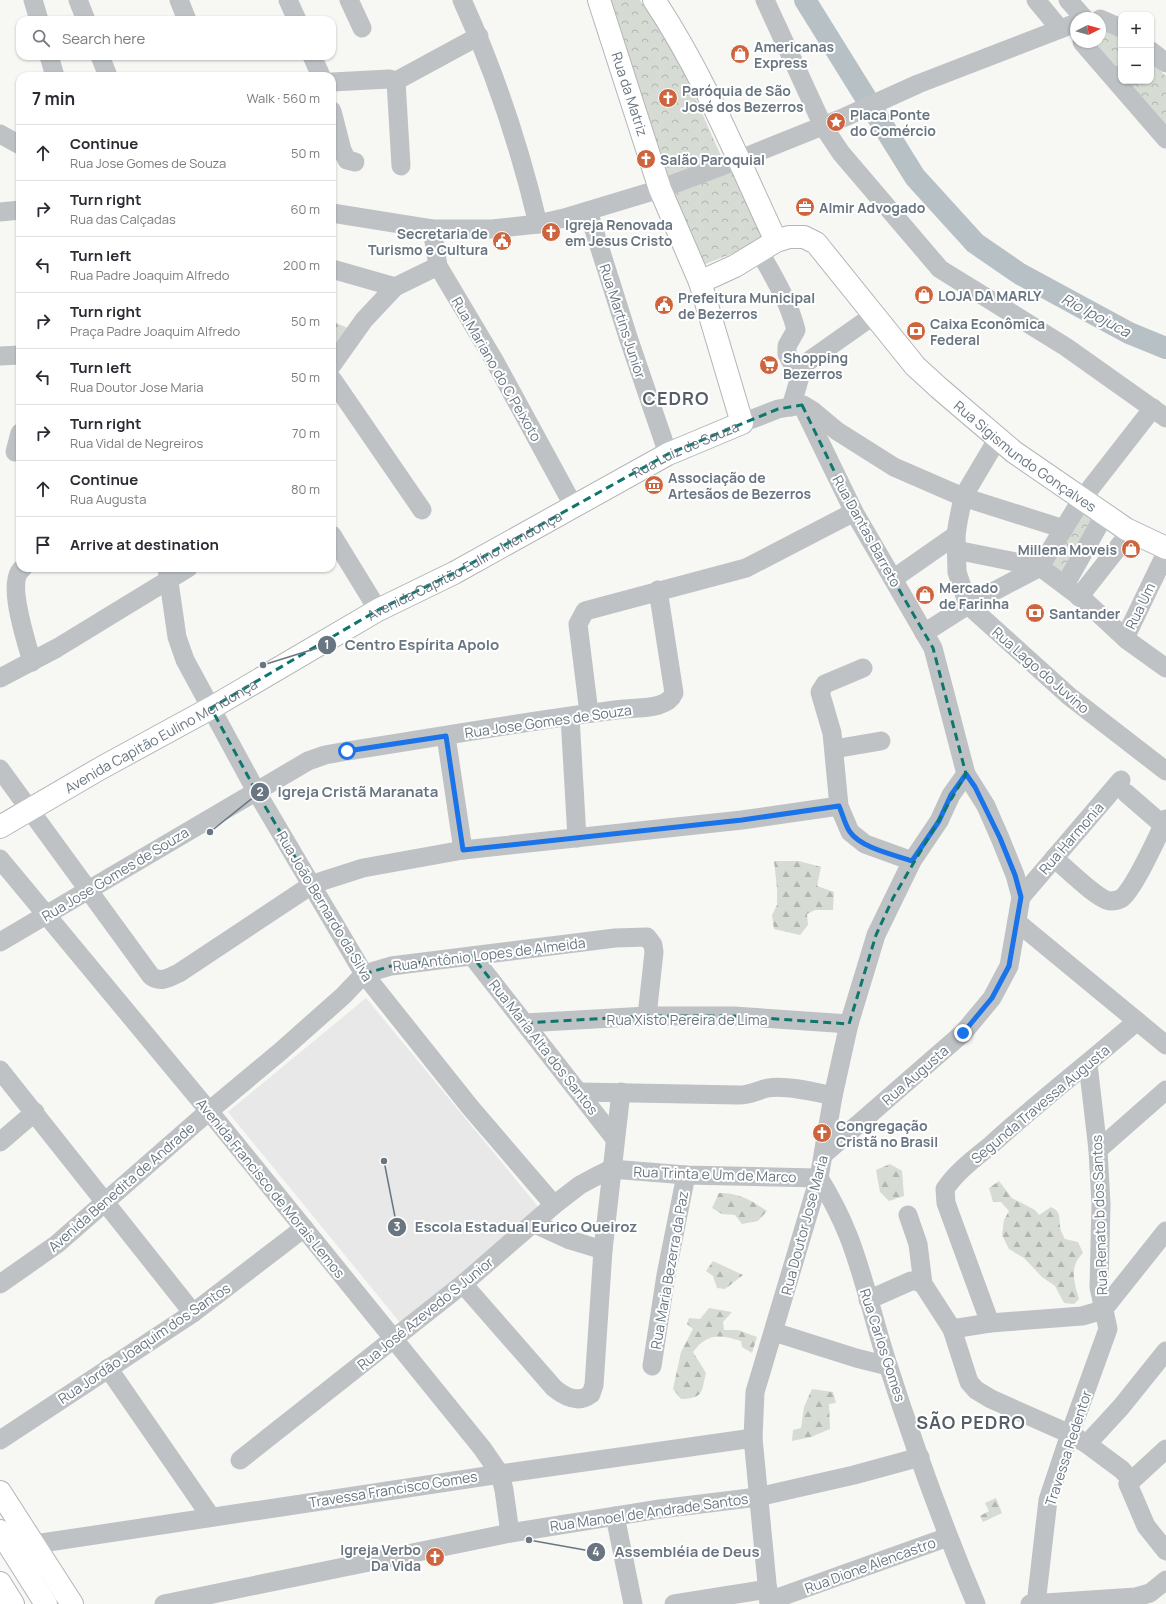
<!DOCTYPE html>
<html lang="en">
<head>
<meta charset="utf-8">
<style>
	body { margin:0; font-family:Manrope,sans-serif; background:#f2f2f3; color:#2b2b33 }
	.controls { position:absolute; right:12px; top:12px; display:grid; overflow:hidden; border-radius:8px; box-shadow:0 1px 3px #0004 }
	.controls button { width:36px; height:36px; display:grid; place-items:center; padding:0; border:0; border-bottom:1px solid #e1e1e2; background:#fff; color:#2b2b33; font:20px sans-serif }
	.compass { position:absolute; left:1070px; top:12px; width:36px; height:36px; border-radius:50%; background:#fff; box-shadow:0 1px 3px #0004; rotate:84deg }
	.stop { position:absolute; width:12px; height:12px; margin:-9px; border:3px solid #1a73e8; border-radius:50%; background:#fff }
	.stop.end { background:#1a73e8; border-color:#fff; box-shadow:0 1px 4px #0008 }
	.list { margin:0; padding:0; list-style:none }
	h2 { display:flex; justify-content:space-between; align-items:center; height:52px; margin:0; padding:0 16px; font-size:17px }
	h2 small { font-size:13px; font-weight:400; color:#7c7c81 }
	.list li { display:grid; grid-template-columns:26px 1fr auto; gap:12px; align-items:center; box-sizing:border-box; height:56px; padding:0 16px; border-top:1px solid #e1e1e2 }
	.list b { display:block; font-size:15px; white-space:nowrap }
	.list p { margin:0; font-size:13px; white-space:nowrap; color:#7c7c81 }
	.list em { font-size:13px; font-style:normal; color:#7c7c81 }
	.icon { flex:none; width:22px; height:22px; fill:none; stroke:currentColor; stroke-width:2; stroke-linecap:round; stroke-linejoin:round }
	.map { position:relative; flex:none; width:1166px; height:1604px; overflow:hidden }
	.search { position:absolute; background:#fff; box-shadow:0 1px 3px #0004; left:16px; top:16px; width:320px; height:44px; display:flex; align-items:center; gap:10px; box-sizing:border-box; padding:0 14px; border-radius:12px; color:#7c7c81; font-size:15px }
	.panel { position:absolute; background:#fff; box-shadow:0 1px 3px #0004; left:16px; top:72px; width:320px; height:500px; border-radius:12px }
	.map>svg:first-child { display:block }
	.built { fill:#e7e8e7 }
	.forest { fill:url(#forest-firs) }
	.park { fill:url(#park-crowns) }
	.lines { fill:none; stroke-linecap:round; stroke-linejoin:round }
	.river { stroke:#b7c0c5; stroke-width:22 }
	.major-casing { stroke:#b2b6b9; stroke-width:24 }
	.highway-casing { stroke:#b2b5b8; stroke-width:24 }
	.minor { stroke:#bec2c5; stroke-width:19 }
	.major { stroke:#fff; stroke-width:22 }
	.highway { stroke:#fff; stroke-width:22 }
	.route { stroke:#1a73e8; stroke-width:5 }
	.marked { fill:none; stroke:#0f766e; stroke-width:3; stroke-dasharray:8 5; stroke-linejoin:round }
	.labels { text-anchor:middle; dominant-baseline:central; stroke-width:4; stroke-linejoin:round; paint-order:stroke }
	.poi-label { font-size:14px; font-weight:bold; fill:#697681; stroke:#fff; text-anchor:start }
	.street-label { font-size:14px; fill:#697681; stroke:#fff }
	.water-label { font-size:15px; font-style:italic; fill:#65767e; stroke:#fff }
	.district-label { font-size:18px; font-weight:bold; letter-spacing:1px; fill:#565f68; stroke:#fff }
	.leader { fill:none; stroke:#697681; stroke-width:1.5 }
	.callout-dot { fill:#697681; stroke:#fff; stroke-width:1.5 }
	.mark-label { font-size:12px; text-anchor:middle; font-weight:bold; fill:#fff }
	.callout-label { font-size:15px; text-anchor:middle; font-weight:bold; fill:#697681; stroke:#fff; stroke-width:4; stroke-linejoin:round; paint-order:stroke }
</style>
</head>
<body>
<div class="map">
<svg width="1166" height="1604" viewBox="0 0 1166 1604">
	<defs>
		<pattern id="forest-firs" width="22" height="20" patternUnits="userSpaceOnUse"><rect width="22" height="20" fill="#d6dbd4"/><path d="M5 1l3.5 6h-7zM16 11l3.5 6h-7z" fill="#b2b6b1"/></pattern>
		<pattern id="park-crowns" width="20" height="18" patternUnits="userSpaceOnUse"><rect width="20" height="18" fill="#d6dbd4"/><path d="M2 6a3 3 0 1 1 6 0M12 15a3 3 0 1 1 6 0" fill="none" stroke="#b2b6b1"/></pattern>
	</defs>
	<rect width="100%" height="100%" fill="#f7f7f4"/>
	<polygon class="built" points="366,998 540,1209 402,1325 228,1112"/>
	<g class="forest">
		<polygon points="332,321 352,330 332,352"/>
		<polygon points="774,861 799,861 821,867 817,886 834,892 833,910 815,910 807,914 808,925 800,935 774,929 772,915 777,905 777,888"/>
		<polygon points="890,1164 902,1171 904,1196 889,1201 880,1192 876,1170"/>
		<path d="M999,1181l13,17 23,12 4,5 12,-8c10,5 8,9 9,19 0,4 3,9 5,13l13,3 5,11c-14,13 -9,30 -4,46l-5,5 -10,-1 -9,-17 -13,-9 -18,-19 -15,-9 -7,-14 2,-15 5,-9 -8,-9h-8l-4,-14z"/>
		<path d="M719,1193c20,0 32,7 48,18l-9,10 -16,3 -7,-9 -13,-1 -10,-6z"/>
		<polygon points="713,1261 743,1275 725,1289 717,1288 713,1276 706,1271"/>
		<path d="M709,1308l23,4 -9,10 1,8h14l19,7 -5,16 -10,-6 -1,-6c-21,-7 -34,-8 -48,11l13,21c-5,20 -2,25 -25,26l-8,-10 8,-37 12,-23 -6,-5 2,-6 11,1z"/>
		<polygon points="812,1389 833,1392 836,1403 829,1404 830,1429 811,1437 792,1441 793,1430 801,1428 804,1407"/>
		<polygon points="996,1498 1002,1513 983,1522 980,1516 989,1511 985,1503"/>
	</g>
	<g class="park">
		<polygon points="602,0 640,0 673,48 722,158 670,179 663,177"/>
		<polygon points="1100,28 1121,35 1121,81 1151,81 1151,62 1166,76 1166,148 1079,42 1100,42"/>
		<polygon points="733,172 764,241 703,265 669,195"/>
		<polygon points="1086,509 1099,518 1063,581 1049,571"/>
	</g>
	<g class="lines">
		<polyline class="river" points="805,0 915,177 975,243 1020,274 1129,333 1166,348"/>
		<defs>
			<g id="major">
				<path d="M654,0c50,75 84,160 122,241"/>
				<path id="s1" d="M700,282l35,-16 41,-25 13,-4h15l12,6 99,123 24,22 75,64 112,77 40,19"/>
				<path id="s2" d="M0,827l101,-59 110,-60 167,-98 76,-37 214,-119 74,-31 -42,-141 -40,-93 -61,-189"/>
				<polyline points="0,1492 72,1604"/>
			</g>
			<g id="highway">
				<polyline points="0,1531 46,1604"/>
				<polyline points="0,1583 13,1604"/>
			</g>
		</defs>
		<use href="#major" class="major-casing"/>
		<use href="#highway" class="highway-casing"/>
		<g class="minor">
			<polyline points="33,0 39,20"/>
			<polyline points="78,0 86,20"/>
			<polyline points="179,0 187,20"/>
			<polyline points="288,0 297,20"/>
			<polyline points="349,0 362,28"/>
			<path d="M462,0c33,72 58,148 76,224"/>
			<polyline points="765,0 823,126 841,153 940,269 1066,347 1166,418"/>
			<polyline points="1036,0 1060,29"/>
			<polyline points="1068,0 1084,18"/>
			<polyline points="1100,19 1121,28"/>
			<polyline points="1082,42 1166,139"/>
			<polyline points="1151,51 1166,63"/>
			<polyline points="49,56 55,76"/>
			<polyline points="100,56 108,76"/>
			<polyline points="312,56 321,76"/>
			<polyline points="396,81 479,36"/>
			<polyline points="332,82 389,79 396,81 401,166"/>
			<polyline points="332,111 342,150 347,160 355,162"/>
			<polyline points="0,134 20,145"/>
			<polyline points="588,211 628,337 668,454"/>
			<polyline points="0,212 20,210"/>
			<polyline points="332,213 432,229 492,229 538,224 564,218 660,189 738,160 845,117 918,84 1076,23"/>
			<polyline points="432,229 438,266 494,360 573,505"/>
			<path d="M759,251c15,26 30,51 37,79l-9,16v8l11,20 1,6 -8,27"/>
			<polyline points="332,269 395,287"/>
			<polyline points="0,356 20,355"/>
			<polyline points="332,365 364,320 395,287 438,266"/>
			<polyline points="796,370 874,315"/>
			<polyline points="332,379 422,510"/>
			<polyline points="802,405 854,512 933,648 966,774 986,806 1000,838 1015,875 1021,897 1009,966 992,998 963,1033 824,1154"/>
			<polyline points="803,405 813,411 837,431 894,467 963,497 1064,529"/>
			<polyline points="742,423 778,409 802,405"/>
			<polyline points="998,438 963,497 958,522 956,535 957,572 968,605 1069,696 1166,771"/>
			<polyline points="15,452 20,433"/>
			<polyline points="332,535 378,610"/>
			<polyline points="956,550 1040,567 1084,600 1127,640 1166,668"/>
			<path d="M23,568c-18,12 4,75 9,94"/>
			<polyline points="167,568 177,637 185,660 256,791 364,974 470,1107 554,1205"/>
			<polyline points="893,579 956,535"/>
			<polyline points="1065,585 1105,514"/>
			<polyline points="1079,597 1131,531"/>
			<polyline points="924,633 968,605 1040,567 1082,499 1153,408"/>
			<polyline points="1125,638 1166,553"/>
			<polyline points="863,668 825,684 820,692 832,733 839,806 850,832 865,844 912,861"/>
			<polyline points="0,678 57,648 188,568"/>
			<polyline points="589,713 578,624 585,611 746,568 854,512"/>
			<polyline points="570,717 577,838"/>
			<polyline points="446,736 463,850"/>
			<polyline points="834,749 881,741"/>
			<path d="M0,769l151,207c9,7 18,2 28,-3l134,-89 50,-16 100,-18 279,-30 97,-14"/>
			<polyline points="1126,793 1163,825"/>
			<path d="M1054,858c11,9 44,42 56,43 4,0 9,-1 12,-3 13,-11 36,-62 44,-79"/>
			<polyline points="0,859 209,1111 482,1448 500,1474 504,1490 510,1533"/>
			<polyline points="1021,897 1121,780"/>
			<polyline points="1017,922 1166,1045"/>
			<path d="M0,942l308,-181 17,-6 22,-4c92,-14 184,-31 277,-42 15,-2 43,1 50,-16l-16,-103"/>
			<polyline points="472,956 615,1139"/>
			<polyline points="525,1023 647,1016 734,1016 849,1024"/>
			<polyline points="0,1070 193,1313"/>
			<path d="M579,1092l160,3c11,0 19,-5 29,-7 18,-3 47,4 65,8"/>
			<polyline points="0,1142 35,1112"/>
			<polyline points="1098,1150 1166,1090"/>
			<polyline points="908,1215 918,1244 923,1284 952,1329 969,1382 976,1390 991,1399 1070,1434 1087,1444 1122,1470 1130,1479 1128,1484 1146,1526 1166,1551"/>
			<polyline points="533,1223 570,1240 603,1250"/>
			<polyline points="0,1284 57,1244 209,1111 281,1051 343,996 364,974 391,966 615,938 647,937 653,945 654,952 647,1016"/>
			<path d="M463,1284l91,104c11,9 24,16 37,6l3,-9 9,-135 18,-158"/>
			<polyline points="868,1300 911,1281 916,1281 923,1284"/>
			<path d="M990,1323l-44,-120 -1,-14c11,-17 30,-31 46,-44 47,-43 98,-82 146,-124"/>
			<polyline points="952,1329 990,1323 1082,1316 1103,1310 1166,1231"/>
			<polyline points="774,1332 856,1358 888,1366"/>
			<polyline points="652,1366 666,1275 686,1175"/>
			<polyline points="108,1368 211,1517"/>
			<polyline points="0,1440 193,1313 304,1228"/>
			<polyline points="1087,1444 1121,1407 1166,1351"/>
			<path d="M240,1460l223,-176 91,-79 26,-20 13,-7 18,-9 75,6 133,3c11,18 21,37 29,57 16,40 26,88 40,130 26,81 55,161 88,239"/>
			<polyline points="1128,1484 1166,1449"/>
			<polyline points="615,1516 633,1604"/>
			<polyline points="35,1544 500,1474 753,1438"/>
			<polyline points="769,1601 948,1537"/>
			<polyline points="164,1604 510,1533 660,1509 758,1497 854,1475 920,1457"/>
			<polyline points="674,1604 768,1589"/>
			<polyline points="769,1604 753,1438 755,1392 819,1178 833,1096 849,1024 876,935 912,861 939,821 951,795 966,774"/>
			<polyline points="1030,1604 1136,1597 1150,1593 1166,1580"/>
			<polyline points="1036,1604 1048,1500 1070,1434 1108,1329 1099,1287 1101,1204 1098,1150 1088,1064"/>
		</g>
		<use href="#major" class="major"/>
		<use href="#highway" class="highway"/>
	</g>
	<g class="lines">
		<path class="route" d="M347,751l99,-15 17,114 279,-30 97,-14c4,9 6,19 11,26 11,16 45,23 62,29l27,-40 12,-26 15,-21 9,13 25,51 15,37 6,22 -12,69 -17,32 -29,35"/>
	</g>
	<path class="marked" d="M802,405l52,107 79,136 33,126 -73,124 -17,37 -27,89 -115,-8h-87l-122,7 -53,-67 -81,10 -27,8 -108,-183 -45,-83 167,-98 76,-37 214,-119 110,-45z"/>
	<defs>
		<symbol id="shop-disc" viewBox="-11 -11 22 22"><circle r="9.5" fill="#ce643d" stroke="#fff"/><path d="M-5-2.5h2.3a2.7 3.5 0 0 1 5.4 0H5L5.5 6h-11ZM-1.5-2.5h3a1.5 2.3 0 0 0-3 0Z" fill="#fff"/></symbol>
		<symbol id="church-disc" viewBox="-11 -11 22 22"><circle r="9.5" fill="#ce643d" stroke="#fff"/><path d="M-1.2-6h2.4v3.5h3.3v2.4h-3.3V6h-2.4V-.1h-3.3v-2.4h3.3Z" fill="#fff"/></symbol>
		<symbol id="sight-disc" viewBox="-11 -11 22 22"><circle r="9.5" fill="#ce643d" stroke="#fff"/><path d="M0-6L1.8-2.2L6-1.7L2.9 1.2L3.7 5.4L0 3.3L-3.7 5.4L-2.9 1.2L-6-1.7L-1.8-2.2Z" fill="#fff"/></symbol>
		<symbol id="office-disc" viewBox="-11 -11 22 22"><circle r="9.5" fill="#ce643d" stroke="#fff"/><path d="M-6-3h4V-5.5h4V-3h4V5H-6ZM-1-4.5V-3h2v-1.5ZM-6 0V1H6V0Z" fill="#fff"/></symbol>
		<symbol id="civic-disc" viewBox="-11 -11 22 22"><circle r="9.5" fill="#ce643d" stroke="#fff"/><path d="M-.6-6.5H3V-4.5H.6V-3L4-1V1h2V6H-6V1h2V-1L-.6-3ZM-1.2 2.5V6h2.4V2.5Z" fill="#fff"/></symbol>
		<symbol id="bank-disc" viewBox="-11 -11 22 22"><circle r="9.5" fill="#ce643d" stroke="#fff"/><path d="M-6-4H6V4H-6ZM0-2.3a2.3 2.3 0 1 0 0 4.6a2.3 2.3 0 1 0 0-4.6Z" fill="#fff"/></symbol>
		<symbol id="supermarket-disc" viewBox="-11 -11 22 22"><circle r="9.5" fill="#ce643d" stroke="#fff"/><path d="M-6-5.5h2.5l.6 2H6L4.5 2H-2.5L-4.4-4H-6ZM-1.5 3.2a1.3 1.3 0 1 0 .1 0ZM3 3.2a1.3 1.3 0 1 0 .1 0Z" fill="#fff"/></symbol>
		<symbol id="museum-disc" viewBox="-11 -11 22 22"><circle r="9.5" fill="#ce643d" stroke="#fff"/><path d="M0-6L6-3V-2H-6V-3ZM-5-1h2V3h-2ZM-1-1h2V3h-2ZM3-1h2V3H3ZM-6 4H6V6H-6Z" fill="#fff"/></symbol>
	</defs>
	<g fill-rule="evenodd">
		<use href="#shop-disc" x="729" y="43" width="22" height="22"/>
		<use href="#church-disc" x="657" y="87" width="22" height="22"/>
		<use href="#sight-disc" x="825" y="111" width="22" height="22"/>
		<use href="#church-disc" x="635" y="148" width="22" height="22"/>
		<use href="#office-disc" x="794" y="196" width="22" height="22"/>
		<use href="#church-disc" x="540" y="221" width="22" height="22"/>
		<use href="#civic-disc" x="491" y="230" width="22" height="22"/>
		<use href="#shop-disc" x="913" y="284" width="22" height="22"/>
		<use href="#civic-disc" x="653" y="294" width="22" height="22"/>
		<use href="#bank-disc" x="905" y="320" width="22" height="22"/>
		<use href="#supermarket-disc" x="758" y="354" width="22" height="22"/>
		<use href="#museum-disc" x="643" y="474" width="22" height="22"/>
		<use href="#shop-disc" x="1120" y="538" width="22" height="22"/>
		<use href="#shop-disc" x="914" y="584" width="22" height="22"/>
		<use href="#bank-disc" x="1024" y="602" width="22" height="22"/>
		<use href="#church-disc" x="811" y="1122" width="22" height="22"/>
		<use href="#church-disc" x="424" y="1546" width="22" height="22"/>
	</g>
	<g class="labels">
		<g class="poi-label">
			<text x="754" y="46">Americanas<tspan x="754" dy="16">Express</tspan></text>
			<text x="682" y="90">Paróquia de São<tspan x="682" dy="16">José dos Bezerros</tspan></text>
			<text x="850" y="114">Placa Ponte<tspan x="850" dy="16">do Comércio</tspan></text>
			<text x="660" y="159">Salão Paroquial</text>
			<text x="819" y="207">Almir Advogado</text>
			<text x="565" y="224">Igreja Renovada<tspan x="565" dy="16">em Jesus Cristo</tspan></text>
			<text x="488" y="233" text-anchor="end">Secretaria de<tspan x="488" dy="16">Turismo e Cultura</tspan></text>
			<text x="938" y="295">LOJA DA MARLY</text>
			<text x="678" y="297">Prefeitura Municipal<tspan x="678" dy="16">de Bezerros</tspan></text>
			<text x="930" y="323">Caixa Econômica<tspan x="930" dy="16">Federal</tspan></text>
			<text x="783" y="357">Shopping<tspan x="783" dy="16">Bezerros</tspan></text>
			<text x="668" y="477">Associação de<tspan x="668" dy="16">Artesãos de Bezerros</tspan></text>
			<text x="1117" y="549" text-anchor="end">Millena Moveis</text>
			<text x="939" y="587">Mercado<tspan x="939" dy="16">de Farinha</tspan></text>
			<text x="1049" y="613">Santander</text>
			<text x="836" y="1125">Congregação<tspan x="836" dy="16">Cristã no Brasil</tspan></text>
			<text x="421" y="1549" text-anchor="end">Igreja Verbo<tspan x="421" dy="16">Da Vida</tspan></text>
		</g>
		<g class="street-label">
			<text transform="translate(630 94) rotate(72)">Rua da Matriz</text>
			<text transform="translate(623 321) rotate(72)">Rua Martins Junior</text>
			<text transform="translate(497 369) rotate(60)">Rua Mariano do C Peixoto</text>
			<text stroke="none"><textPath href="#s2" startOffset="783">Rua Luiz de Souza</textPath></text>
			<text stroke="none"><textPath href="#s1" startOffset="429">Rua Sigismundo Gonçalves</textPath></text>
			<text transform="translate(867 531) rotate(61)">Rua Dantas Barreto</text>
			<text stroke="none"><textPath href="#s2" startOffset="533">Avenida Capitão Eulino Mendonça</textPath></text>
			<text transform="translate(1140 606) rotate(-64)">Rua Um</text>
			<text transform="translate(1041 670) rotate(41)">Rua Lago do Juvino</text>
			<text transform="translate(548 721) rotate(-8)">Rua Jose Gomes de Souza</text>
			<text stroke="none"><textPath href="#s2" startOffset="185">Avenida Capitão Eulino Mendonça</textPath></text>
			<text transform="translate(1071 838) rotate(-49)">Rua Harmonia</text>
			<text transform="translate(115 874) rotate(-31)">Rua Jose Gomes de Souza</text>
			<text transform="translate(325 906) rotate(59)">Rua João Bernardo da Silva</text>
			<text transform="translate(489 954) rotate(-7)">Rua Antônio Lopes de Almeida</text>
			<text x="687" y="1019">Rua Xisto Pereira de Lima</text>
			<text transform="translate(544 1047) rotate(52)">Rua Maria Alta dos Santos</text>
			<text transform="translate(915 1075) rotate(-41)">Rua Augusta</text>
			<text transform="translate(1040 1104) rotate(-40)">Segunda Travessa Augusta</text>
			<text transform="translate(715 1174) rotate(2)">Rua Trinta e Um de Marco</text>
			<text transform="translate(121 1187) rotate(-41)">Avenida Benedita de Andrade</text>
			<text transform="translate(271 1188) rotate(51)">Avenida Francisco de Morais Lemos</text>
			<text transform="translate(1099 1215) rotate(-92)">Rua Renato b dos Santos</text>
			<text transform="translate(804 1225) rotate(-75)">Rua Doutor Jose Maria</text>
			<text transform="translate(669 1270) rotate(-80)">Rua Maria Bezerra da Paz</text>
			<text transform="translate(425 1313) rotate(-39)">Rua José Azevedo S Junior</text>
			<text transform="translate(144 1343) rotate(-34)">Rua Jordão Joaquim dos Santos</text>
			<text transform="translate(883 1345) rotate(72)">Rua Carlos Gomes</text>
			<text transform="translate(1068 1448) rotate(-72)">Travessa Redentor</text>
			<text transform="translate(393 1489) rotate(-9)">Travessa Francisco Gomes</text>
			<text transform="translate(649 1512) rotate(-8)">Rua Manoel de Andrade Santos</text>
			<text transform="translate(870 1565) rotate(-20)">Rua Dione Alencastro</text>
		</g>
		<g class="water-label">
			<text transform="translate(1096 315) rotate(28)">Rio Ipojuca</text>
		</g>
		<g class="district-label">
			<text x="676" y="398">CEDRO</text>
			<text x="971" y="1422">SÃO PEDRO</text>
		</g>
	</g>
	<path class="leader" d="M263 665L327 645M210 832L260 792M384 1161L397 1227M529 1540L596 1552"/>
	<g class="callout-dot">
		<circle cx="263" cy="665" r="4"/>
		<circle cx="210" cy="832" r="4"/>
		<circle cx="384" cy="1161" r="4"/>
		<circle cx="529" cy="1540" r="4"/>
		<circle cx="327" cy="645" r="10"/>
		<circle cx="260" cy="792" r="10"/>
		<circle cx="397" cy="1227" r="10"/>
		<circle cx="596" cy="1552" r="10"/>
	</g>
	<g class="mark-label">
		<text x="327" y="649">1</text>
		<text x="260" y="796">2</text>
		<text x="397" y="1231">3</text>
		<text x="596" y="1556">4</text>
	</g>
	<g class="callout-label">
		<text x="422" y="650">Centro Espírita Apolo</text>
		<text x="358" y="797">Igreja Cristã Maranata</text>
		<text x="526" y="1232">Escola Estadual Eurico Queiroz</text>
		<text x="687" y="1557">Assembléia de Deus</text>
	</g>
</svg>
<div class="controls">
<button>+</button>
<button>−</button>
</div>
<svg class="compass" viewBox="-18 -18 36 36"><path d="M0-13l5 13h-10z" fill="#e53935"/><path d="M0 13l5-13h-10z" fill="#7c7c81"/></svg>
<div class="stop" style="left:347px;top:751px"></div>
<div class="stop end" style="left:963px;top:1033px"></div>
<div class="search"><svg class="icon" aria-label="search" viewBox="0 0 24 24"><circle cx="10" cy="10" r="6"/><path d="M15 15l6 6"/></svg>Search here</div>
<section class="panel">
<h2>7 min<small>Walk · 560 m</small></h2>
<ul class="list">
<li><svg class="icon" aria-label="ahead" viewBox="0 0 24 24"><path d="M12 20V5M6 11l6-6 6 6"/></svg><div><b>Continue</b><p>Rua Jose Gomes de Souza</p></div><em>50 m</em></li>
<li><svg class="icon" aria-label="right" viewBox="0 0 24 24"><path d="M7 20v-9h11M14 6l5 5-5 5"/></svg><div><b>Turn right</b><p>Rua das Calçadas</p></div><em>60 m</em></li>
<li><svg class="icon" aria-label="left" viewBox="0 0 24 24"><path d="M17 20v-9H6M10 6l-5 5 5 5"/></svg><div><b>Turn left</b><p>Rua Padre Joaquim Alfredo</p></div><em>200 m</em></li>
<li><svg class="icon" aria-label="right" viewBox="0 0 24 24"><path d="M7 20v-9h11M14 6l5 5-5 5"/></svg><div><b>Turn right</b><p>Praça Padre Joaquim Alfredo</p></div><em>50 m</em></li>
<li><svg class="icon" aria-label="left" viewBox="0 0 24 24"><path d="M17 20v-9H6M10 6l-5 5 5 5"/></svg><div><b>Turn left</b><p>Rua Doutor Jose Maria</p></div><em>50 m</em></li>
<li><svg class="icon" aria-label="right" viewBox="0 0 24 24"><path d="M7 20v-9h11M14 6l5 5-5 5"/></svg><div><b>Turn right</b><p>Rua Vidal de Negreiros</p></div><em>70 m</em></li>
<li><svg class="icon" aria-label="ahead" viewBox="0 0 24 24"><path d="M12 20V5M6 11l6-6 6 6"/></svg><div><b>Continue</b><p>Rua Augusta</p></div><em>80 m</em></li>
<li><svg class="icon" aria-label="arrive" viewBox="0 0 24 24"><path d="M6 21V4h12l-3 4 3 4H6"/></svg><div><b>Arrive at destination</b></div></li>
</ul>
</section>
</div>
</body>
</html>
